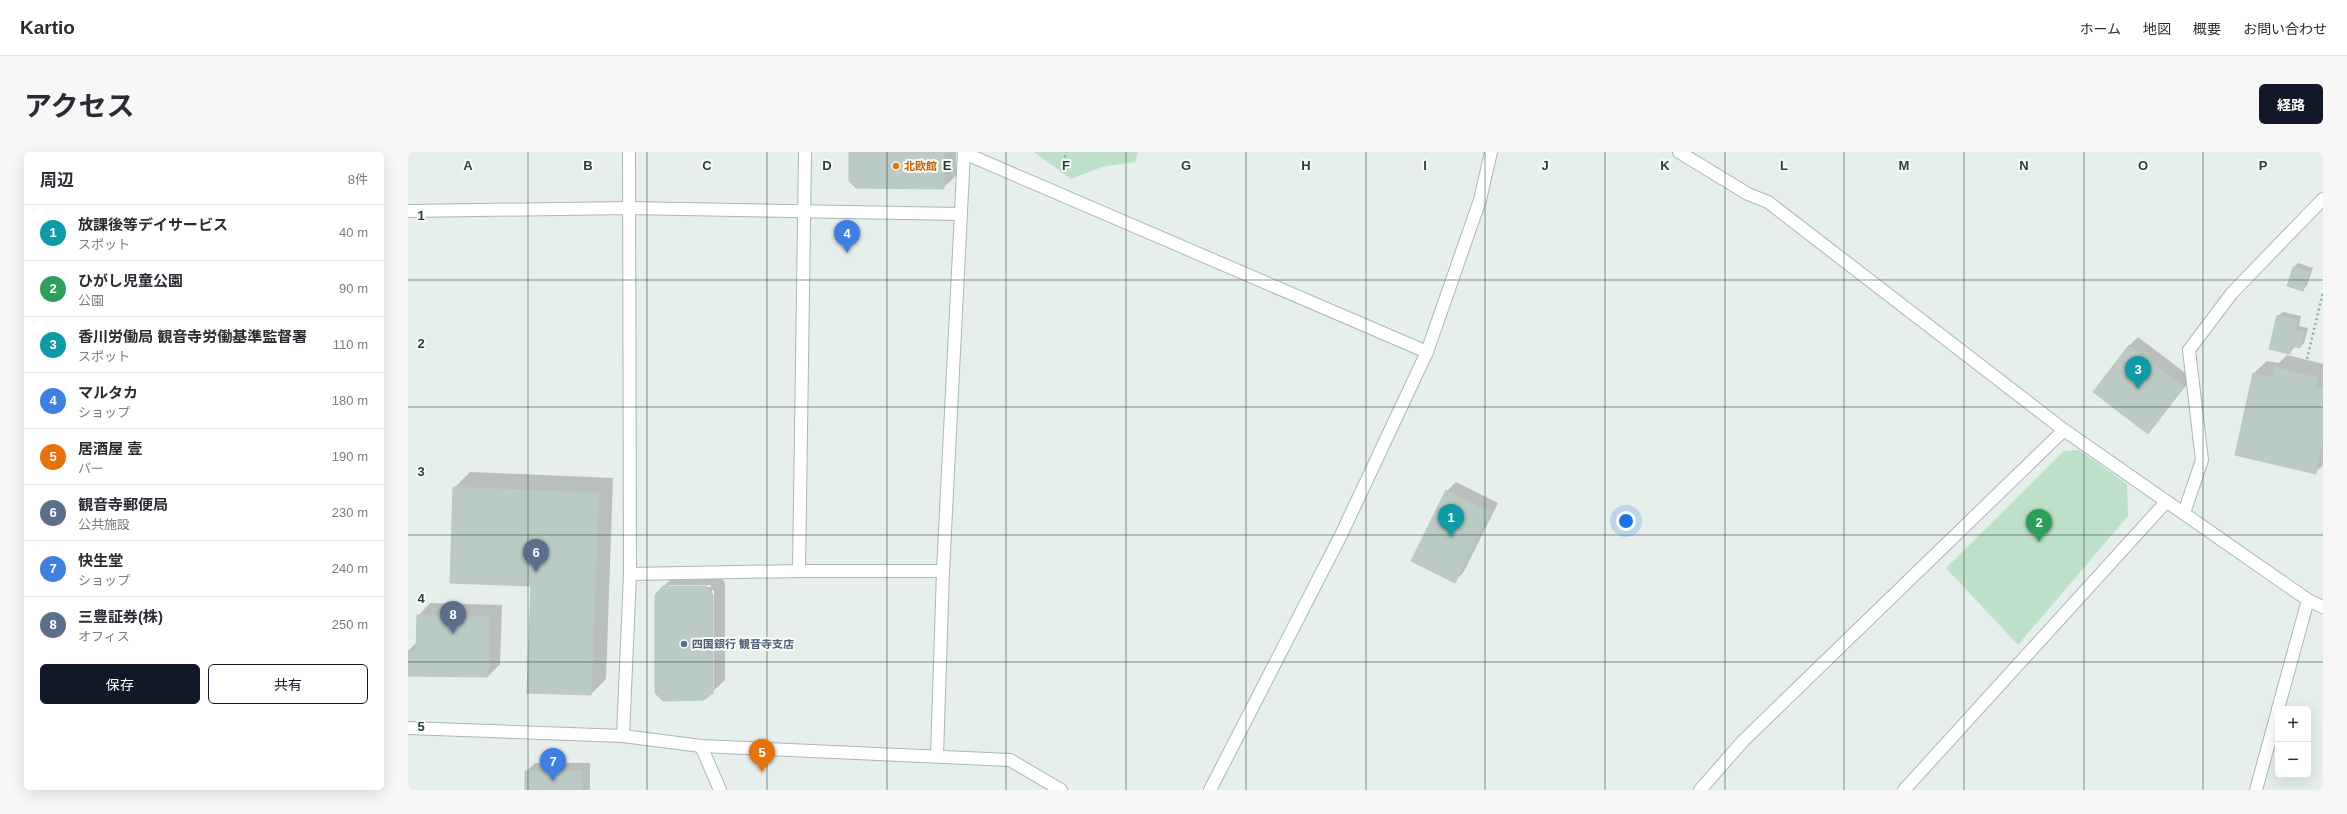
<!DOCTYPE html>
<html lang="ja">
<head>
<meta charset="utf-8">
<style>
	body { margin:0; font-family:Helvetica,"Noto Sans JP",sans-serif; background:#f7f7f7; color:#2b2b33 }
	.controls { position:absolute; right:12px; bottom:12px; display:grid; overflow:hidden; border-radius:6px; box-shadow:0 4px 16px #0002 }
	.controls button { width:36px; height:36px; display:grid; place-items:center; padding:0; border:0; border-bottom:1px solid #e1e1e2; background:#fff; color:#2b2b33; font:20px sans-serif }
	.you { position:absolute; left:1218px; top:369px; width:14px; height:14px; margin:-10px; border:3px solid #fff; border-radius:50%; background:#1a73e8; box-shadow:0 0 0 6px #1a73e833 }
	.badge { display:grid; place-items:center; width:26px; height:26px; border-radius:50%; background:#111827; color:#fff; font-size:13px; font-weight:700 }
	.pin { position:absolute; translate:-50% -33px; filter:drop-shadow(0 1px 2px #0008) }
	.pin::after { content:''; position:absolute; top:21px; width:14px; height:12px; background:inherit; clip-path:polygon(0 0,100% 0,50% 100%) }
	.list { margin:0; padding:0; list-style:none }
	h2 { display:flex; justify-content:space-between; align-items:center; height:52px; margin:0; padding:0 16px; font-size:17px }
	h2 small { font-size:13px; font-weight:400; color:#7c7c81 }
	.list li { display:grid; grid-template-columns:26px 1fr auto; gap:12px; align-items:center; box-sizing:border-box; height:56px; padding:0 16px; border-top:1px solid #e1e1e2 }
	.list b { display:block; font-size:15px; white-space:nowrap }
	.list p { margin:0; font-size:13px; white-space:nowrap; color:#7c7c81 }
	.list em { font-size:13px; font-style:normal; color:#7c7c81 }
	.actions { display:flex; gap:8px; padding:12px 16px }
	.actions a { flex:1; padding:9px 0; border:1px solid #111827; border-radius:6px; text-align:center; font-size:14px; color:#111827 }
	.actions .main { background:#111827; color:#fff }
	.map { position:relative; flex:none; width:1915px; height:638px; overflow:hidden; border-radius:6px }
	header { display:flex; align-items:center; gap:24px; box-sizing:border-box; height:56px; padding:0 20px; background:#fff; border-bottom:1px solid #e1e1e2 }
	header strong { font-size:19px }
	nav { display:flex; gap:22px; margin-inline-start:auto; font-size:14px }
	.intro { display:flex; align-items:center; justify-content:space-between; box-sizing:border-box; height:96px; padding:0 24px }
	h1 { margin:0; font-size:28px }
	.button { padding:10px 18px; border-radius:6px; background:#111827; color:#fff; font-size:14px; font-weight:700 }
	main { display:flex; gap:24px; padding:0 24px }
	aside { flex:1; background:#fff; border-radius:6px; box-shadow:0 4px 16px #0002 }
	.map>svg:first-child { display:block }
	.green { fill:#bfe0c8 }
	.shadow { fill:#0003; fill-rule:evenodd }
	.building { fill:#bbcac4; stroke:#b8c9c2 }
	.lines { fill:none; stroke-linecap:round; stroke-linejoin:round }
	.minor-casing { stroke:#a8b8b2; stroke-width:14 }
	.path { stroke:#86b3a5; stroke-width:2.5; stroke-dasharray:2 3; stroke-linecap:butt }
	.minor { stroke:#fff; stroke-width:12 }
	.grid { fill:none; stroke:#24423a; stroke-width:1; stroke-opacity:0.55 }
	.food-dot { fill:#e8710a; stroke:#f7fbf9; stroke-width:1.5 }
	.service-dot { fill:#5c6f8a; stroke:#f7fbf9; stroke-width:1.5 }
	.labels { text-anchor:middle; dominant-baseline:central; stroke-width:4; stroke-linejoin:round; paint-order:stroke }
	.food-label { font-size:11px; font-weight:bold; fill:#c56008; stroke:#f7fbf9; text-anchor:start }
	.service-label { font-size:11px; font-weight:bold; fill:#4e5e75; stroke:#f7fbf9; text-anchor:start }
	.grid-label { font-size:13px; text-anchor:middle; font-weight:bold; fill:#24423a; stroke:#f7fbf9; stroke-width:4; stroke-linejoin:round; paint-order:stroke }
</style>
</head>
<body>
<header>
<strong>Kartio</strong>
<nav><a>ホーム</a><a>地図</a><a>概要</a><a>お問い合わせ</a></nav>
</header>
<div class="intro"><h1>アクセス</h1><a class="button">経路</a></div>
<main>
<aside>
<h2>周辺<small>8件</small></h2>
<ul class="list">
<li><span class="badge" style="background:#0f9aa8">1</span><div><b>放課後等デイサービス</b><p>スポット</p></div><em>40 m</em></li>
<li><span class="badge" style="background:#2e9e5b">2</span><div><b>ひがし児童公園</b><p>公園</p></div><em>90 m</em></li>
<li><span class="badge" style="background:#0f9aa8">3</span><div><b>香川労働局 観音寺労働基準監督署</b><p>スポット</p></div><em>110 m</em></li>
<li><span class="badge" style="background:#3f7fe0">4</span><div><b>マルタカ</b><p>ショップ</p></div><em>180 m</em></li>
<li><span class="badge" style="background:#e8710a">5</span><div><b>居酒屋 壹</b><p>バー</p></div><em>190 m</em></li>
<li><span class="badge" style="background:#5c6f8a">6</span><div><b>観音寺郵便局</b><p>公共施設</p></div><em>230 m</em></li>
<li><span class="badge" style="background:#3f7fe0">7</span><div><b>快生堂</b><p>ショップ</p></div><em>240 m</em></li>
<li><span class="badge" style="background:#5c6f8a">8</span><div><b>三豊証券(株)</b><p>オフィス</p></div><em>250 m</em></li>
</ul>
<div class="actions"><a class="main">保存</a><a>共有</a></div>
</aside>
<div class="map">
<svg width="1915" height="638" viewBox="0 0 1915 638">
	<rect width="100%" height="100%" fill="#e6efeb"/>
	<g class="green">
		<polygon points="626,0 730,0 727,10 694,15 663,27"/>
		<polygon points="1671,298 1719,332 1720,364 1610,493 1538,416 1656,299"/>
	</g>
	<g class="shadow">
		<polygon points="442,0 548,0 548,24 535,36"/>
		<polygon points="1890,111 1905,116 1899,133 1895,138 1886,115"/>
		<polygon points="1875,160 1893,164 1891,174 1900,176 1896,191 1892,195 1887,194 1882,201 1870,164"/>
		<polygon points="1730,185 1784,226 1740,281 1721,194"/>
		<polygon points="1879,203 1915,212 1915,317 1915,313 1907,321 1828,302 1846,221 1859,209 1871,211"/>
		<polygon points="62,320 205,326 198,527 183,542 124,433 46,336"/>
		<polygon points="1048,330 1090,351 1055,421 1046,430 1039,339"/>
		<path d="M268,422h43l6,9v97l-13,12 -49,-105zM259,433h44v2h-44zM304,438h2v98h-2z"/>
		<polygon points="22,451 94,453 92,512 80,524 0,523 0,499 9,490 10,464"/>
		<polygon points="127,611 182,611 182,638 118,638 118,620"/>
	</g>
	<g class="building">
		<polygon points="441,0 536,0 536,37 448,36 441,29"/>
		<polygon points="1885,115 1901,120 1895,139 1879,134"/>
		<polygon points="1869,163 1890,168 1888,178 1897,180 1892,196 1884,194 1882,202 1861,197"/>
		<polygon points="1721,193 1776,235 1740,282 1685,240"/>
		<polygon points="1866,215 1910,226 1908,236 1915,237 1915,288 1908,322 1827,303 1845,221 1864,225"/>
		<polygon points="45,335 191,341 183,543 119,541 123,434 42,431"/>
		<polygon points="1038,338 1082,360 1047,431 1003,409"/>
		<polygon points="255,434 298,434 305,443 305,541 296,548 255,549 247,541 247,443"/>
		<polygon points="9,463 82,465 80,525 0,524 0,499 8,499"/>
		<rect x="117" y="619" width="57" height="19"/>
	</g>
	<g class="lines">
		<defs>
			<g id="minor">
				<polyline points="1271,0 1340,42 1360,50 1656,278 1900,448 1915,455"/>
				<polyline points="556,1 1019,200"/>
				<polyline points="0,59 220,56 552,62"/>
				<polyline points="1776,361 1794,308 1781,198 1824,141 1915,47"/>
				<polyline points="391,419 397,0"/>
				<polyline points="222,422 391,419 535,419"/>
				<polyline points="1870,557 1900,448"/>
				<polyline points="0,576 215,584 293,594 602,608 653,638"/>
				<polyline points="215,584 222,422 221,0"/>
				<polyline points="293,594 312,638"/>
				<polyline points="529,603 535,419 556,0"/>
				<polyline points="802,638 933,383 1019,200 1072,48 1083,0"/>
				<polyline points="1292,638 1335,589 1656,278"/>
				<polyline points="1496,638 1758,350"/>
				<polyline points="1848,638 1870,558"/>
			</g>
		</defs>
		<use href="#minor" class="minor-casing"/>
		<g class="path">
			<polyline points="654,20 658,0"/>
			<polyline points="1899,207 1915,140"/>
		</g>
		<use href="#minor" class="minor"/>
	</g>
	<path class="grid" d="M120,0v638M239,0v638M359,0v638M479,0v638M598,0v638M718,0v638M838,0v638M958,0v638M1077,0v638M1197,0v638M1317,0v638M1436,0v638M1556,0v638M1676,0v638M1795,0v638M0,128h1915M0,255h1915M0,383h1915M0,510h1915"/>
	<circle class="food-dot" cx="488" cy="14" r="4"/>
	<circle class="service-dot" cx="276" cy="492" r="4"/>
	<g class="labels">
		<g class="food-label">
			<text x="496" y="14">北欧館</text>
		</g>
		<g class="service-label">
			<text x="284" y="492">四国銀行 観音寺支店</text>
		</g>
	</g>
	<g class="grid-label">
		<text x="60" y="18">A</text>
		<text x="180" y="18">B</text>
		<text x="299" y="18">C</text>
		<text x="419" y="18">D</text>
		<text x="539" y="18">E</text>
		<text x="658" y="18">F</text>
		<text x="778" y="18">G</text>
		<text x="898" y="18">H</text>
		<text x="1017" y="18">I</text>
		<text x="1137" y="18">J</text>
		<text x="1257" y="18">K</text>
		<text x="1376" y="18">L</text>
		<text x="1496" y="18">M</text>
		<text x="1616" y="18">N</text>
		<text x="1735" y="18">O</text>
		<text x="1855" y="18">P</text>
		<text x="13" y="68">1</text>
		<text x="13" y="196">2</text>
		<text x="13" y="324">3</text>
		<text x="13" y="451">4</text>
		<text x="13" y="579">5</text>
	</g>
</svg>
<div class="controls">
<button>+</button>
<button>−</button>
</div>
<div class="you"></div>
<div class="pin badge" style="left:1043px;top:385px;background:#0f9aa8">1</div>
<div class="pin badge" style="left:1631px;top:390px;background:#2e9e5b">2</div>
<div class="pin badge" style="left:1730px;top:237px;background:#0f9aa8">3</div>
<div class="pin badge" style="left:439px;top:101px;background:#3f7fe0">4</div>
<div class="pin badge" style="left:354px;top:620px;background:#e8710a">5</div>
<div class="pin badge" style="left:128px;top:420px;background:#5c6f8a">6</div>
<div class="pin badge" style="left:145px;top:629px;background:#3f7fe0">7</div>
<div class="pin badge" style="left:45px;top:482px;background:#5c6f8a">8</div>
</div>
</main>
</body>
</html>
